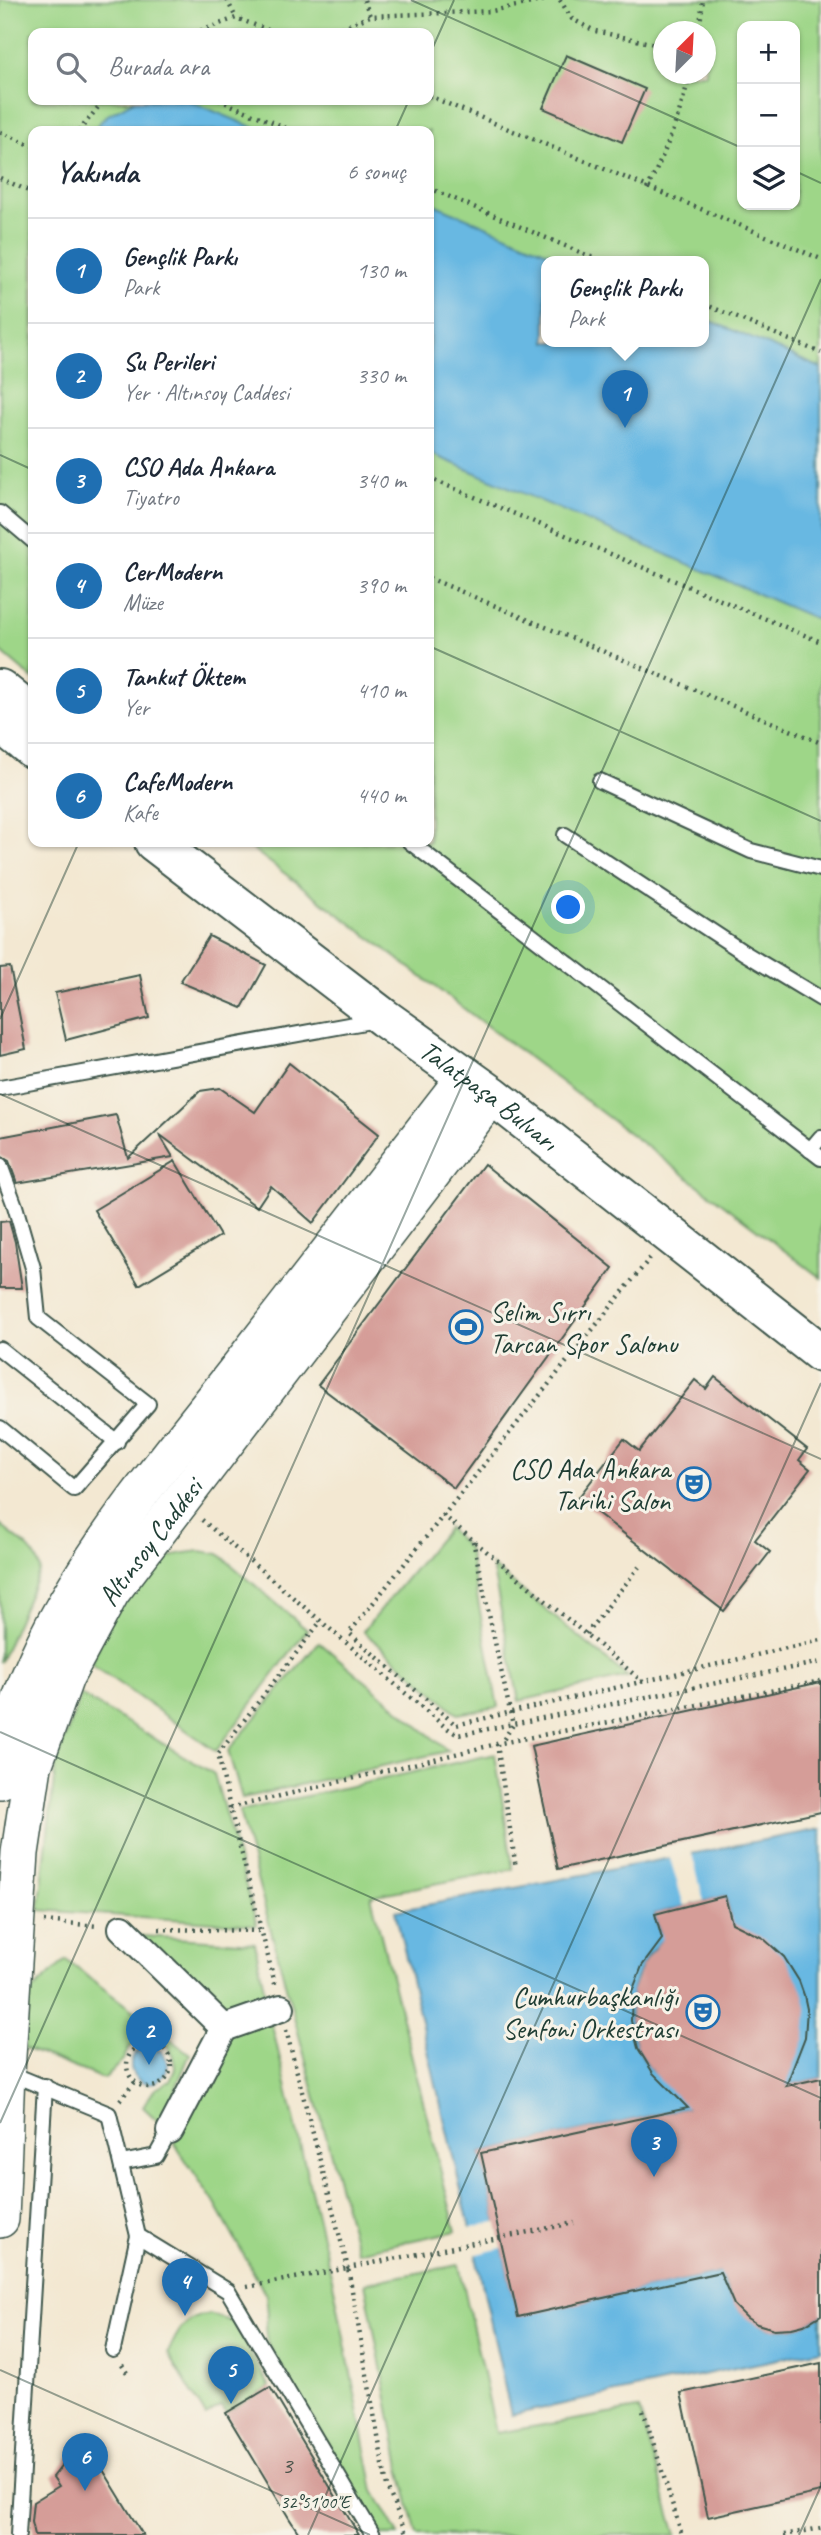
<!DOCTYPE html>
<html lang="tr">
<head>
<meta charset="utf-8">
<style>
	body { margin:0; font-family:Caveat,sans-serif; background:#f2f2f3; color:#1f2937 }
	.controls { position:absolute; right:21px; top:21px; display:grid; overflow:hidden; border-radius:14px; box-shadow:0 2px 5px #0004 }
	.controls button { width:63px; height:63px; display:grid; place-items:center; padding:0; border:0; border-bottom:2px solid #e0e1e3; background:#fff; color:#1f2937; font:35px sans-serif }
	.compass { position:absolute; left:653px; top:21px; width:63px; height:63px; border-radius:50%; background:#fff; box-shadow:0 2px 5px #0004; rotate:24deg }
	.you { position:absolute; left:569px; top:908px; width:24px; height:24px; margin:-18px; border:5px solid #fff; border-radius:50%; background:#1a73e8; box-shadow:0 0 0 10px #1a73e833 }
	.badge { display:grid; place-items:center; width:46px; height:46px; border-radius:50%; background:#1f6fb2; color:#fff; font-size:23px; font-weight:700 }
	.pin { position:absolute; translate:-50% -58px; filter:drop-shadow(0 2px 4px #0008) }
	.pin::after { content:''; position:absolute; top:37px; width:24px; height:21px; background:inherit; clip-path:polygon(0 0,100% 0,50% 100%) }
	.popup { position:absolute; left:541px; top:256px; width:168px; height:91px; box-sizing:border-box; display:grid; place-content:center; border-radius:14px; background:#fff; filter:drop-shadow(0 2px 5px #0005); font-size:23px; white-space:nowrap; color:#747a83 }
	.popup b { font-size:26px; color:#1f2937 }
	.popup::after { content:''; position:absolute; left:50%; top:100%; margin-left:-14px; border:14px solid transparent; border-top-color:#fff }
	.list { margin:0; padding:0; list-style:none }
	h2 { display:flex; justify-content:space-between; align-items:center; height:91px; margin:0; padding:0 28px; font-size:30px }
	h2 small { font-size:23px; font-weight:400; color:#747a83 }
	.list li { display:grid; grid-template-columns:46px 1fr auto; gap:21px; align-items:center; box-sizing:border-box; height:105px; padding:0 28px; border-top:2px solid #e0e1e3 }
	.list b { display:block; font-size:26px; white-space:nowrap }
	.list p { margin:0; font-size:23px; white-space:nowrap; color:#747a83 }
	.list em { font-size:23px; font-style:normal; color:#747a83 }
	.icon { flex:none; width:38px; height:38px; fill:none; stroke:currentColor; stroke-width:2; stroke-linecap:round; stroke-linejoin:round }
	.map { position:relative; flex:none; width:821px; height:2535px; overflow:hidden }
	.search { position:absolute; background:#fff; box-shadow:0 2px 5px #0004; left:28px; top:28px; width:406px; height:77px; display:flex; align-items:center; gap:18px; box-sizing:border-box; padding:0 24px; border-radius:14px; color:#747a83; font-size:26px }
	.panel { position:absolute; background:#fff; box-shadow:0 2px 5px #0004; left:28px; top:126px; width:406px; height:721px; border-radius:14px }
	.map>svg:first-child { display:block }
	.green { fill:#9ed688; stroke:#5e8a5e; stroke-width:2; fill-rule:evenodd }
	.water { fill:#67b8e2; stroke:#437a8b; stroke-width:2 }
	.pier { fill:#f3e8d2 }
	.building { fill:#d59d98 }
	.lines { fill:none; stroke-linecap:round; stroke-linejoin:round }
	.lane-casing { stroke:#3f574c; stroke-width:18 }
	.street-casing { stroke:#3f574c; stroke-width:30 }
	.secondary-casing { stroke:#3f574c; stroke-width:40 }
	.primary-casing { stroke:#3f574c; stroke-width:42 }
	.path { stroke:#3f574c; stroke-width:4.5; stroke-dasharray:2 5; stroke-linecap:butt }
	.lane { stroke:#fff; stroke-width:14 }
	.street { stroke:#fff; stroke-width:26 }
	.secondary { stroke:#fff; stroke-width:37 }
	.primary { stroke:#fff; stroke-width:38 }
	.ticks { fill:none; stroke:#1f3d34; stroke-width:2; stroke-opacity:0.45 }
	.labels { text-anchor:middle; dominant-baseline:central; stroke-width:6; stroke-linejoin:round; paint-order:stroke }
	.number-label { font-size:24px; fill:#4c554d }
	.street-label { font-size:28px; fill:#1f3d34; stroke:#f7f3e8 }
	.poi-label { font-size:28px; fill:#1f3d34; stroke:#f7f3e8; text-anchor:end }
	.ticks-label { font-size:18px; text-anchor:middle; fill:#1f3d34; stroke:#f7f3e8; stroke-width:6; stroke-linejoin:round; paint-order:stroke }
</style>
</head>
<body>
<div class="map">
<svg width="821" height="2535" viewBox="0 0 821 2535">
	<rect width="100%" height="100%" fill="#f7f3e8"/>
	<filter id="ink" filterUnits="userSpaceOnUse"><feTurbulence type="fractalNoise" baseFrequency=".0143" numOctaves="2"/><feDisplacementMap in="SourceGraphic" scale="14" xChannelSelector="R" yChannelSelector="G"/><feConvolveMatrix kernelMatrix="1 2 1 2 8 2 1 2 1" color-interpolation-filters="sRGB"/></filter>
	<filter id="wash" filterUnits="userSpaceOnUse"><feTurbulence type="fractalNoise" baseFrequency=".00686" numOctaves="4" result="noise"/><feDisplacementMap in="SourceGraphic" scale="28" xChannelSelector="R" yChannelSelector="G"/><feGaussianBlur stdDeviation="1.57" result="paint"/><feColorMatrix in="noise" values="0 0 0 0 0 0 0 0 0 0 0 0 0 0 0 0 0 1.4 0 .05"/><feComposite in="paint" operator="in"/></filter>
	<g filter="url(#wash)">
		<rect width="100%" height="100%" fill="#f3e8d2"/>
		<g class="green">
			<path d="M0,0h821v1278l-578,-436h186v-711h-396v548l-33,-28zM742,26h53v179h-53zM664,32h42v42h-42zM33,33h396v67h-396zM546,262h158v80h-158z"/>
			<path d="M0,1525c15,13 38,25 40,45l-40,92z"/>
			<polygon points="448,1528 468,1548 498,1707 458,1714 363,1631"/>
			<polygon points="200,1551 219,1554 307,1630 216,1751 91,1664 115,1610 154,1564 179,1554"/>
			<polygon points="492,1566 628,1677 519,1701"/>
			<polygon points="319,1642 448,1751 242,1798 228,1751"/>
			<polygon points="81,1695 214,1774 257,1925 39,1910 56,1763"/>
			<polygon points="495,1754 513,1869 371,1896 456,2231 357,2252 239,1811"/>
			<polygon points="141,1936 255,1943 267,2004 226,2017"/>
			<polygon points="66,1960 190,2054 161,2124 143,2107 154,2090 170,2081 175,2069 174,2056 166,2044 154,2039 140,2040 129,2048 123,2060 104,2079 24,2048 28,1994"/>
			<polygon points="271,2021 335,2292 374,2491 399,2535 382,2535 267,2342 265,2328 268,2314 266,2295 214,2202 174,2143 227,2035"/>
			<polygon points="459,2265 496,2433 639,2409 676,2535 417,2535 401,2472 365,2283"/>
			<path d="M209,2314l24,8 37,65 -44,26 -5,-7 -15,10 -38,-63c9,-21 16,-35 41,-39z"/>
		</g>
		<g class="water">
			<polygon points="135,100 187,100 262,131 92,131 106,116"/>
			<polygon points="429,202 571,262 546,262 546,342 704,342 704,318 821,368 821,621 429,453"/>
			<path d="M821,1829v249l-44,10c44,-68 20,-158 -69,-167l22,-6 -5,-19 -70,18 5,19 20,-5c-41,22 -61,73 -43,117 4,9 9,21 17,28 14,12 35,21 51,31l-224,49 37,163 204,-44c7,49 58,74 99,43v35l-310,65 -41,-187 -75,-317z"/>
			<circle cx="149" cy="2065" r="18"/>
		</g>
		<g class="pier">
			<polygon points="691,1850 704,1901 684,1906 669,1855"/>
			<polygon points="500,2221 506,2247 473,2255 467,2228"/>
		</g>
		<g id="blocks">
			<g class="building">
				<polygon points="566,55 645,89 622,142 543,108"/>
				<polygon points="209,936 266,965 242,1008 180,982"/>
				<polygon points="10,967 26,1049 0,1055 0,968"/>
				<polygon points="140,975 149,1018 66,1040 55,993"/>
				<polygon points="289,1063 379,1134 313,1223 271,1186 257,1207 159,1134 173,1157 17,1183 9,1161 0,1156 0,1137 116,1115 128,1158 200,1091 220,1088 255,1112"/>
				<polygon points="175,1161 220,1236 139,1285 94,1210"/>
				<polygon points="484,1164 613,1268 454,1488 318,1385"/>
				<polygon points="9,1221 15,1242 22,1288 0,1288 0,1222"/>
				<polygon points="715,1377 807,1449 799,1460 810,1469 755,1540 770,1552 724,1611 578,1498 624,1439 639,1451 695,1380 706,1389"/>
				<polygon points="821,1682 821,1812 558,1869 531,1746"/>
				<polygon points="725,1896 732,1923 763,1938 784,1957 799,1981 804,1995 807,2009 805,2037 786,2086 821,2078 821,2315 804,2325 792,2328 774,2329 757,2324 747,2318 734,2305 720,2272 518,2317 481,2153 688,2108 653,2073 638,2048 631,2021 632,1992 642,1966 662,1939 655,1914"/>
				<polygon points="821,2363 821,2492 708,2517 681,2393"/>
				<polygon points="270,2387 359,2535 300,2535 289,2518 226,2413"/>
				<polygon points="89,2447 143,2535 34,2535 31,2522 33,2502 59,2486 53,2477 68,2458"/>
			</g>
		</g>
	</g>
	<g filter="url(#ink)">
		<use href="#blocks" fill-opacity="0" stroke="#3f574c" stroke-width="2"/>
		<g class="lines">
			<defs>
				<g id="lane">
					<polyline points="0,513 33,541"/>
					<polyline points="600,781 751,851 821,869"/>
					<polyline points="565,835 743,952 821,999"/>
					<polyline points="410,842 821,1158"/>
					<polyline points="0,1088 376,1020"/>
					<polyline points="810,1150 821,1137"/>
					<polyline points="0,1165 15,1206 33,1268 38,1318 148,1404 74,1489 0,1428"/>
					<polyline points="0,1349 117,1442"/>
					<polyline points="7,2072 109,2114 138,2236 113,2350"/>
					<polyline points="121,2163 156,2156 170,2131"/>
					<polyline points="138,2236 228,2291 373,2535"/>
					<polyline points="18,2535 45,2086"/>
				</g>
				<g id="street">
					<polyline points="122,1928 224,2028 281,2008"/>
					<polyline points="170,2131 224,2028"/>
				</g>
				<g id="secondary">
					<path d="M0,1780c24,-158 143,-289 238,-411 76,-98 152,-195 228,-293"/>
					<path id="s1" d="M0,2219l6,-147 14,-219 13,-87 32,-89 46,-85 381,-497"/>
				</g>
				<g id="primary">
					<polyline points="0,689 33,716"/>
					<polyline points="0,723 33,749"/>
					<path id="s2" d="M154,842l230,176 108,77 329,258"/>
				</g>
			</defs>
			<use href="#lane" class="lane-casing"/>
			<use href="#street" class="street-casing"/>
			<use href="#secondary" class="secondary-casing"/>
			<use href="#primary" class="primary-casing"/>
			<g class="path">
				<polyline points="227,0 236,18"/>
				<polyline points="364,0 370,16"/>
				<polyline points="560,0 572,19 595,31 664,46"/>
				<polyline points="699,32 703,0"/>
				<polyline points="194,33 236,18 276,33"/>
				<polyline points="329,33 370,16 492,11 546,0"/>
				<polyline points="429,96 821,259"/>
				<polyline points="219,100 294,131"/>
				<polyline points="79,131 104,100"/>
				<polyline points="0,132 33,146"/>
				<polyline points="0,178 33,193"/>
				<polyline points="429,188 603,262"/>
				<path d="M647,189c19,-37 33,-75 43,-115"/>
				<polyline points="704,304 821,353"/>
				<polyline points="429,478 821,642"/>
				<polyline points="429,578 821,743"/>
				<polyline points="650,1258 349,1633 456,1725 821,1640"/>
				<polyline points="443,1515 643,1682"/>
				<polyline points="202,1520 444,1726 458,1735 821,1662"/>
				<polyline points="473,1541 513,1725 501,1743"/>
				<polyline points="586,1634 639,1567"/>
				<polyline points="497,1744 516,1868"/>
				<polyline points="230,1808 218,1754 321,1621"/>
				<polyline points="44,1921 98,1926"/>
				<polyline points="159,1929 262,1931"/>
				<polyline points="275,1984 230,1808 501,1743 821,1681"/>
				<polyline points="286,2030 348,2268 574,2223"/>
				<circle cx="149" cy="2065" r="22"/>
				<polyline points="120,2100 135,2082"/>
				<polyline points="247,2287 348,2268 387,2487 407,2535"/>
				<polyline points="122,2365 129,2376"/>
				<polyline points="643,2410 682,2535"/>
				<polyline points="784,2535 821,2528"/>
			</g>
			<use href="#lane" class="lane"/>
			<use href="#street" class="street"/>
			<use href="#secondary" class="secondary"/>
			<use href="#primary" class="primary"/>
		</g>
	</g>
	<path class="ticks" d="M411,0l331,148M429,56l25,-56M395,131l14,-31M795,171l26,12M0,455l33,15M429,646l392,175M0,1019l79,-177M0,1094l821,365M0,1732l821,366M0,2123l821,-1844M0,2370l370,165M308,2535l513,-1152M799,2535l22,-49"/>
	<defs>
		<symbol id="stadium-ring" viewBox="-11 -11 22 22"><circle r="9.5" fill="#f7f3e8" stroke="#1f6fb2" stroke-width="1.5"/><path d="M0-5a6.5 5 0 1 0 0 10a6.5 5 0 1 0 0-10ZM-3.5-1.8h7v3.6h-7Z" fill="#1f6fb2"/></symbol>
		<symbol id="theatre-ring" viewBox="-11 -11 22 22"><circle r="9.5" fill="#f7f3e8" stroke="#1f6fb2" stroke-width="1.5"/><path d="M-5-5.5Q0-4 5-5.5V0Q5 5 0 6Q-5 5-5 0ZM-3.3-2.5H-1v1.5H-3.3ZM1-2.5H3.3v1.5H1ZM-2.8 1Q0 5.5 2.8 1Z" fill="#1f6fb2"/></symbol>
	</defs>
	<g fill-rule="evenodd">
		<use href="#stadium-ring" x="447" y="1308" width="38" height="38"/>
		<use href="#theatre-ring" x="675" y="1465" width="38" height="38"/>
		<use href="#theatre-ring" x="684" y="1993" width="38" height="38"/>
	</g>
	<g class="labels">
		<g class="number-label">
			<text x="287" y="2465">3</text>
		</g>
		<g class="street-label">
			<text stroke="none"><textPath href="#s2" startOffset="420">Talatpaşa Bulvarı</textPath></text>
			<text stroke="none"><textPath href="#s1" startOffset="709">Altınsoy Caddesi</textPath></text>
		</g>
		<g class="poi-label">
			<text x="490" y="1311" text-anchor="start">Selim Sırrı<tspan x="490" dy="32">Tarcan Spor Salonu</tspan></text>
			<text x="670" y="1468">CSO Ada Ankara<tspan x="670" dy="32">Tarihi Salon</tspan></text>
			<text x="678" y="1996">Cumhurbaşkanlığı<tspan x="678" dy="32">Senfoni Orkestrası</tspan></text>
		</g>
	</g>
	<g class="ticks-label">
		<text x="315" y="2508">32°51'00"E</text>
	</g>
</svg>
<div class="controls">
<button>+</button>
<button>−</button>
<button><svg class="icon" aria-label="layers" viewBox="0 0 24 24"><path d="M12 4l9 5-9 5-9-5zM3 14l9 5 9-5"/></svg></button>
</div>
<svg class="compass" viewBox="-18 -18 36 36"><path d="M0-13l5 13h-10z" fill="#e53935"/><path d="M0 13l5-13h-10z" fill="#747a83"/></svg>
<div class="you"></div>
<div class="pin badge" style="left:625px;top:428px">1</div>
<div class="popup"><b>Gençlik Parkı</b>Park</div>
<div class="pin badge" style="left:149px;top:2065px">2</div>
<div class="pin badge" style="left:654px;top:2177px">3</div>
<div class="pin badge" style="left:185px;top:2316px">4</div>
<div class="pin badge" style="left:231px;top:2404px">5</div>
<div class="pin badge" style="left:85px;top:2491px">6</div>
<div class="search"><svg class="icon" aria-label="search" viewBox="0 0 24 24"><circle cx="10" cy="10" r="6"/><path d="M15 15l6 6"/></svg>Burada ara</div>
<section class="panel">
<h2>Yakında<small>6 sonuç</small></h2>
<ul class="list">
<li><span class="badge">1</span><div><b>Gençlik Parkı</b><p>Park</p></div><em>130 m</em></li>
<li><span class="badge">2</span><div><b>Su Perileri</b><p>Yer · Altınsoy Caddesi</p></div><em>330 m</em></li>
<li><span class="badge">3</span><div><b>CSO Ada Ankara</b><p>Tiyatro</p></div><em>340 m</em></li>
<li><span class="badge">4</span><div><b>CerModern</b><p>Müze</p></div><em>390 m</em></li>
<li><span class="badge">5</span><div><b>Tankut Öktem</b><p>Yer</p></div><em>410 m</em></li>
<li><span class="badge">6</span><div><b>CafeModern</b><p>Kafe</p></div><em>440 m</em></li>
</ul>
</section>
</div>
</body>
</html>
